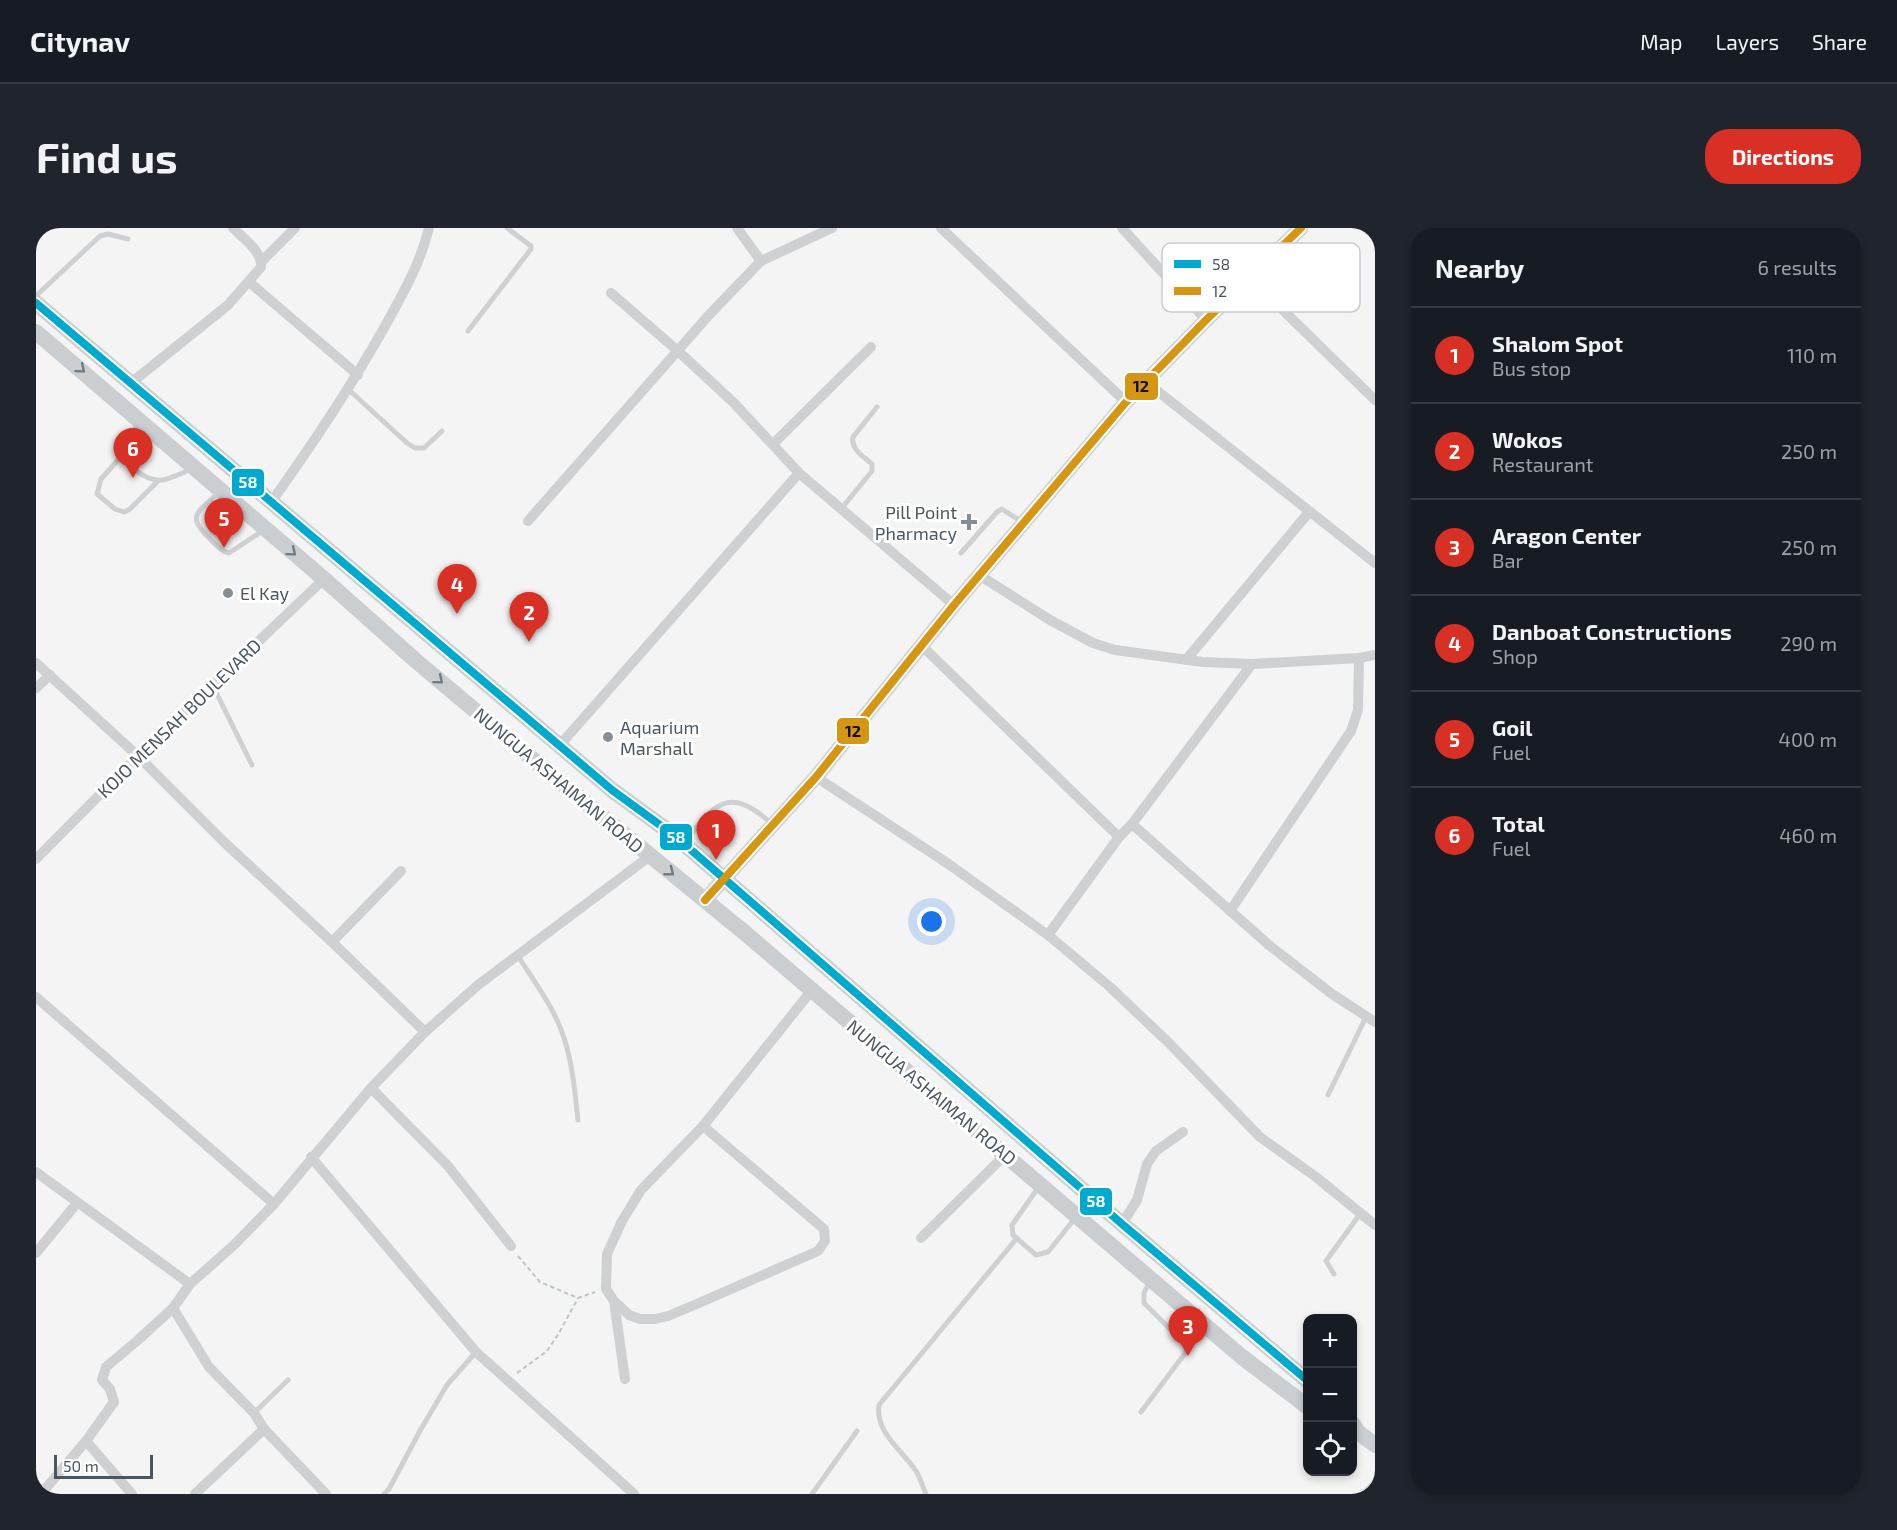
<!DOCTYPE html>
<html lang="en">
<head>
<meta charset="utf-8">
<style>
	body { margin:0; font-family:"Exo 2",sans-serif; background:#20242c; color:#f1f3f6 }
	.controls { position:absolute; right:18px; bottom:18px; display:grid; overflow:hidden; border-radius:12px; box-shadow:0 3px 9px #0003 }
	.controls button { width:54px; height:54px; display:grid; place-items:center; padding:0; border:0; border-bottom:2px solid #363941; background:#171b24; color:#f1f3f6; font:30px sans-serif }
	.scale { position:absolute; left:18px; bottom:15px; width:99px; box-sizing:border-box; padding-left:6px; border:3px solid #4a5661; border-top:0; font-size:16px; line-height:21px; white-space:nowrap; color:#4a5661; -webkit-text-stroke:4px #fff; paint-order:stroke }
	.you { position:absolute; left:896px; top:694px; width:21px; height:21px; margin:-15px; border:4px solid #fff; border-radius:50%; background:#1a73e8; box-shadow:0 0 0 9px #1a73e833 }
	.badge { display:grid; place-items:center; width:39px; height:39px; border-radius:50%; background:#d93025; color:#fff; font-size:20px; font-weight:700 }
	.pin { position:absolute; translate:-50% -50px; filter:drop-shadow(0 2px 3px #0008) }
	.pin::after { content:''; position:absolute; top:32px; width:21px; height:18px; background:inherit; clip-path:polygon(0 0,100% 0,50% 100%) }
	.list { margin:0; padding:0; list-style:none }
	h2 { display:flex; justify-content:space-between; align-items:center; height:78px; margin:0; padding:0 24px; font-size:26px }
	h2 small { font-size:20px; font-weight:400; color:#9ea1a6 }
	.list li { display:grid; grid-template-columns:39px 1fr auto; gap:18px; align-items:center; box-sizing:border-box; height:96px; padding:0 24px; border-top:2px solid #363941 }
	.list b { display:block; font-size:22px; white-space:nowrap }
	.list p { margin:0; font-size:20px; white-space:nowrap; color:#9ea1a6 }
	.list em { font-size:20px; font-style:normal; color:#9ea1a6 }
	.icon { flex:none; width:33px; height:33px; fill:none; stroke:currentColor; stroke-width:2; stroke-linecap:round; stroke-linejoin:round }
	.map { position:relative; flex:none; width:1339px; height:1266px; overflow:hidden; border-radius:24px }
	header { display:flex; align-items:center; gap:36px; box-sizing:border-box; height:84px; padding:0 30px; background:#171b24; border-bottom:2px solid #363941 }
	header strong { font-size:28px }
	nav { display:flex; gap:33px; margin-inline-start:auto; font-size:21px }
	.intro { display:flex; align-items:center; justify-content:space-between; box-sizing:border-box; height:144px; padding:0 36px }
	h1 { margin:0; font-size:42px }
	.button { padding:15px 27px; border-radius:24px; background:#d93025; color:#fff; font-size:21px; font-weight:700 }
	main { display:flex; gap:36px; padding:0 36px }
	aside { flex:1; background:#171b24; border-radius:24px; box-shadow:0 3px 9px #0003 }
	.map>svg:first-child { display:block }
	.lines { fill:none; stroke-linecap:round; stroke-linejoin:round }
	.path { stroke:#bcc7c4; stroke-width:2; stroke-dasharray:4.5 3; stroke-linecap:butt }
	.lane { stroke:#ced0d2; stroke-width:5 }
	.street { stroke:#ced0d2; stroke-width:10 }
	.secondary { stroke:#ced0d4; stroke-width:15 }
	.primary { stroke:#caced1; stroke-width:16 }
	.bus-1-casing { stroke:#fff; stroke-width:12 }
	.bus-2-casing { stroke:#fff; stroke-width:12 }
	.bus-1 { stroke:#00a9ce; stroke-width:8 }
	.bus-2 { stroke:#d49613; stroke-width:8 }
	.oneway { stroke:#707a83 }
	.poi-dot { fill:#868d94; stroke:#fff; stroke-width:2 }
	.labels { text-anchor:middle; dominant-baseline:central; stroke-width:6; stroke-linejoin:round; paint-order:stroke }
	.poi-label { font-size:18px; fill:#4a5661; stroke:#fff; text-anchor:start }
	.street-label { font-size:18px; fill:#4a5661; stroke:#fff }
	.key { fill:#fff; stroke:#c9ccd0; stroke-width:1.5 }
	.key-label { font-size:16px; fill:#4a5661 }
	.line-badge { stroke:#fff; stroke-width:2 }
	.badge-label { font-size:16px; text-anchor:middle; font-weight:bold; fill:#fff }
	.pale-badge-label { font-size:16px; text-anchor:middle; font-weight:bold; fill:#111 }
</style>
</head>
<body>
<header>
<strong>Citynav</strong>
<nav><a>Map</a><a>Layers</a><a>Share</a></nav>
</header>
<div class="intro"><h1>Find us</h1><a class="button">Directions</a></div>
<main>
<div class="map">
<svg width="1339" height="1266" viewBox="0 0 1339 1266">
	<rect width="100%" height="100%" fill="#f4f4f4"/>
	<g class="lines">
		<g class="path">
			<polyline points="482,1028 504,1054 542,1070 559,1064"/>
			<polyline points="481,1145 511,1123 523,1105 542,1070"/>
		</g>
		<g class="lane">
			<polyline points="0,68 64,8 72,6 92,11"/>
			<polyline points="432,103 495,21 495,18 471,0"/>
			<polyline points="312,161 371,215 379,220 388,220 406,203"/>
			<path d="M101,196c-4,9 -14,26 -11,36 1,5 5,7 9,10 23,17 31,10 56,-1"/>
			<polyline points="90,223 65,251 61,266 79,281 88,284 94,281 121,254"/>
			<path d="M183,264c-21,21 -34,23 -9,47 6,6 11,12 19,14l35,-23"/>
			<path d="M805,281l31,-38v-7c-9,-8 -21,-14 -19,-27l24,-30"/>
			<polyline points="925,325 961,284 966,281 986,294"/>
			<polyline points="177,458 216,537"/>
			<path d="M648,615c30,-39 44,-58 87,-20"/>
			<path d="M482,728c17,27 38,54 47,85 8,26 10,53 13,79"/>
			<polyline points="1292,867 1330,789"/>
			<polyline points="1002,960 976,997 977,1007 1000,1027 1012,1024 1040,989"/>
			<polyline points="1298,1046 1290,1033 1324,986"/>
			<polyline points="1114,1053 1108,1065 1108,1075 1153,1120"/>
			<polyline points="1105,1184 1168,1100"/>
			<polyline points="218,1185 252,1152"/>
			<polyline points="348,1266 353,1261 385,1201 411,1157 440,1124"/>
			<polyline points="776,1266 821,1203"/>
			<path d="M890,1266c-3,-7 -6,-16 -10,-23 -13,-20 -41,-38 -37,-66l138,-167"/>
		</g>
		<g class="street">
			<polyline points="701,0 725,33"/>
			<polyline points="905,0 1090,174"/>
			<polyline points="1086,0 1170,92"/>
			<polyline points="1332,0 1339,6"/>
			<polyline points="226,33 259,0"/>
			<polyline points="1214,50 1339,172"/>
			<polyline points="213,54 322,147"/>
			<polyline points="575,65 642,123 698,175 763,245 918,377"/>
			<polyline points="1110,154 1339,335"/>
			<path d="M95,155l97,-78 33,-38c2,-15 -18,-29 -28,-39"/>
			<polyline points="737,216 835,119"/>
			<path d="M236,273c40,-56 78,-113 112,-173 19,-35 35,-61 45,-100"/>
			<polyline points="492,293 673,87 725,33 796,0"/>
			<polyline points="943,347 1014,392 1057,415 1079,422 1167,434 1216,436 1323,430 1339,427"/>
			<polyline points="886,418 1083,609"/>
			<polyline points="1150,432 1273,284"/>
			<polyline points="0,435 102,528 188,614 296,714 389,804"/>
			<polyline points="0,460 14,447"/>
			<polyline points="524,517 763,245"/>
			<polyline points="780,549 911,635 1012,707 1074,759 1133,815 1224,909 1280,949 1339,997"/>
			<polyline points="1096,596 1234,718 1296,766 1339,794"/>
			<polyline points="0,631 102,528 288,351"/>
			<polyline points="1194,683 1315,503 1322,482 1323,430"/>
			<polyline points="1012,707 1083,609 1096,596 1216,436"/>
			<polyline points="296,714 365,643"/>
			<polyline points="0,769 238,976"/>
			<polyline points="335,860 412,938 475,1018"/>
			<polyline points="667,898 788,1001 789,1013 782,1023 663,1075 632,1088 619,1091 604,1091 593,1087 578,1073 570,1061 571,1026 586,993 605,962 667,898 776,762"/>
			<polyline points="275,929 440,1124 598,1266"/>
			<polyline points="0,944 154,1056 198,1017 238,976 335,860 389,804 442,757 614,628"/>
			<polyline points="1086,996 1101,972 1111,936 1120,923 1147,904"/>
			<polyline points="885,1010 970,926"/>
			<polyline points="0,1025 41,975"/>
			<polyline points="578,1073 589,1151"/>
			<polyline points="137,1080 173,1139 218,1185 228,1201 290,1266"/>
			<polyline points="5,1266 50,1213"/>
			<polyline points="96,1266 50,1213 78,1174 74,1161 66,1152 70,1139 102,1112 137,1080 154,1056"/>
			<polyline points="159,1266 228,1201"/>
			<polyline points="1330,1266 1339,1257"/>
		</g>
		<polyline class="secondary" points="669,672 780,549 918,377 1090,174 1170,92 1265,0"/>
		<g class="primary">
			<polyline points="0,75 576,562 639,608 1086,996 1272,1153"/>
			<polyline points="0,104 288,351 379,432 506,539 709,705 1206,1129 1272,1179"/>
			<polyline points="1316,1195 1322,1204 1339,1217"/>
		</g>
		<defs>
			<polyline id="bus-1" points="0,75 576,562 639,608 1086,996 1272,1153"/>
			<polyline id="bus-2" points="669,672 780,549 918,377 1090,174 1170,92 1265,0"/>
		</defs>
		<use href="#bus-1" class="bus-1-casing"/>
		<use href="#bus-2" class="bus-2-casing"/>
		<use href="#bus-1" class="bus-1"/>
		<use href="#bus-2" class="bus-2"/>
	</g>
	<defs><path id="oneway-chevron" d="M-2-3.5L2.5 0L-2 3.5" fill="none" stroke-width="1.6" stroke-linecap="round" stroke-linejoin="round" transform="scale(1.5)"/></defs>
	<g class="oneway">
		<use href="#oneway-chevron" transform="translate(45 141) rotate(40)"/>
		<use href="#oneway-chevron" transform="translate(256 324) rotate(40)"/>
		<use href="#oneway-chevron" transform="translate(403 452) rotate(40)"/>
		<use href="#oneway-chevron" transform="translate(634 644) rotate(39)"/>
	</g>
	<g class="poi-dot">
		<path d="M930 285h6v6h6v6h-6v6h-6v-6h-6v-6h6z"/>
		<circle cx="192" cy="365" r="6"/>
		<circle cx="572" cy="509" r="6"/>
	</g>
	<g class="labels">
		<g class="poi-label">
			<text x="921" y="284" text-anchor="end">Pill Point<tspan x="921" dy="21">Pharmacy</tspan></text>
			<text x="204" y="365">El Kay</text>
			<text x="584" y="499">Aquarium<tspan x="584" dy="21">Marshall</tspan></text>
		</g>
		<g class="street-label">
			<text transform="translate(143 490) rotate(-44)">KOJO MENSAH BOULEVARD</text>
			<text transform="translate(523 552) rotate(40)">NUNGUA ASHAIMAN ROAD</text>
			<text transform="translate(896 864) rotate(40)">NUNGUA ASHAIMAN ROAD</text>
		</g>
	</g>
	<rect x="1126" y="15" width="198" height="69" rx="9" class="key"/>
	<rect x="1138" y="32" width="27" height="8" fill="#00a9ce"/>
	<rect x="1138" y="59" width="27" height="8" fill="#d49613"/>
	<g class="key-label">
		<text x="1176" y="42">58</text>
		<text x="1176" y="69">12</text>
	</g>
	<g class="line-badge">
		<rect x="1088" y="144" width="35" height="29" rx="6" fill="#d49613"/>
		<rect x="195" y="240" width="34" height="29" rx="6" fill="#00a9ce"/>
		<rect x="800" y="489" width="34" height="28" rx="6" fill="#d49613"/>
		<rect x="623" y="595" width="34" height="28" rx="6" fill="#00a9ce"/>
		<rect x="1043" y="959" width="34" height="29" rx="6" fill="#00a9ce"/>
	</g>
	<g class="badge-label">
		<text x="212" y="260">58</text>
		<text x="640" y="615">58</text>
		<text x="1060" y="979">58</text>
	</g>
	<g class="pale-badge-label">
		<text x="1105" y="164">12</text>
		<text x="817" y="509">12</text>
	</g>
</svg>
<div class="controls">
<button>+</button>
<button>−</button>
<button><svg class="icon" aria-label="locate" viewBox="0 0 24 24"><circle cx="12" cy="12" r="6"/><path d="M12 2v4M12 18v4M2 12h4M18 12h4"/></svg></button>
</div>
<div class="scale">50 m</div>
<div class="you"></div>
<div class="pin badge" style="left:680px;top:632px">1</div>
<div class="pin badge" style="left:493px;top:414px">2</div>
<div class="pin badge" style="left:1152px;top:1128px">3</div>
<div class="pin badge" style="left:421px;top:386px">4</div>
<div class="pin badge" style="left:188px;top:320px">5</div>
<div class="pin badge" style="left:97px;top:250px">6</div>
</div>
<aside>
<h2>Nearby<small>6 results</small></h2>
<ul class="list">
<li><span class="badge">1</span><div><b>Shalom Spot</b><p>Bus stop</p></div><em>110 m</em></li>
<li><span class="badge">2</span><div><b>Wokos</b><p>Restaurant</p></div><em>250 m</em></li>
<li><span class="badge">3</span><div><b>Aragon Center</b><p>Bar</p></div><em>250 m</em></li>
<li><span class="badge">4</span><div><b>Danboat Constructions</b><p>Shop</p></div><em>290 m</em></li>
<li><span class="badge">5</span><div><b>Goil</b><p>Fuel</p></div><em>400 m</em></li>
<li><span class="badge">6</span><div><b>Total</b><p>Fuel</p></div><em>460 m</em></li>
</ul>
</aside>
</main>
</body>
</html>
